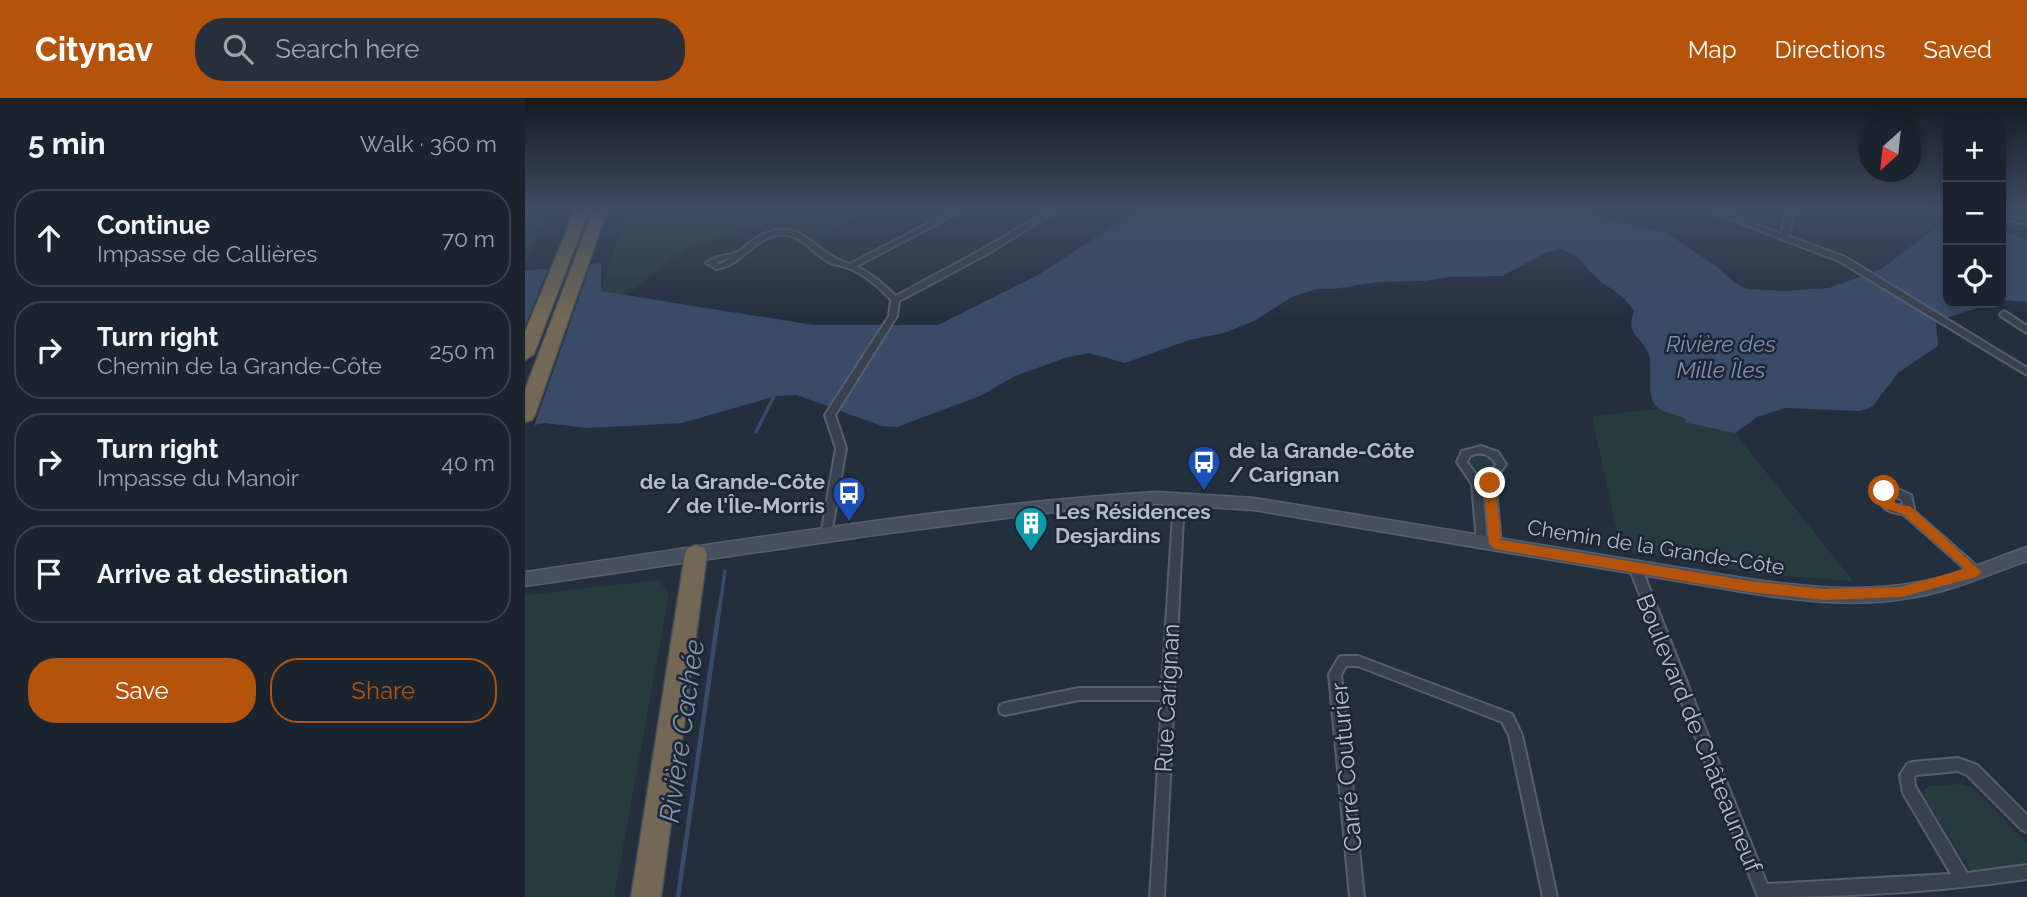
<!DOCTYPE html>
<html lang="en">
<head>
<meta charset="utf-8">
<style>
	body { margin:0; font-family:Raleway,sans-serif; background:#282f3a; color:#f1f3f6 }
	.controls { position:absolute; right:21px; top:21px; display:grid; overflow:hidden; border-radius:14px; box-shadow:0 4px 10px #0003 }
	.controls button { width:63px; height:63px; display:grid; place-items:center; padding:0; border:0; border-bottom:2px solid #39404a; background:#1b232e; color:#f1f3f6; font:35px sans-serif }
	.compass { position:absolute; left:1334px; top:21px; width:63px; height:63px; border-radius:50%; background:#1b232e; box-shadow:0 4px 10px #0003; rotate:207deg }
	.stop { position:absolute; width:21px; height:21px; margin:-16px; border:5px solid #b45309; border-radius:50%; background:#fff }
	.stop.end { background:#b45309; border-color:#fff; box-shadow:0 2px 7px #0008 }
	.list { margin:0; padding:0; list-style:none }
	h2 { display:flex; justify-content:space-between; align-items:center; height:91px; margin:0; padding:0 28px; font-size:30px }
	h2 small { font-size:23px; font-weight:400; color:#a0a4aa }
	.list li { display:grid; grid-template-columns:46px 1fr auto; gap:21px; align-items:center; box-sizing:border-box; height:98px; margin:0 14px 14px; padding:0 14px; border:2px solid #39404a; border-radius:28px }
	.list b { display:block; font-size:26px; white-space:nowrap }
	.list p { margin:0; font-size:23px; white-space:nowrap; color:#a0a4aa }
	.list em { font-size:23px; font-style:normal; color:#a0a4aa }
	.actions { display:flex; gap:14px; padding:21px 28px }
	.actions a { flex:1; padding:16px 0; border:2px solid #b45309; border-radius:28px; text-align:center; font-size:24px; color:#b45309 }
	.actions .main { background:#b45309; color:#fff }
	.icon { flex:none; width:38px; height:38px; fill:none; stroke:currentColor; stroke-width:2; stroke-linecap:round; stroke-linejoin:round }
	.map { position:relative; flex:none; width:1502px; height:799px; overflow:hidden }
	header { display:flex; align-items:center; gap:42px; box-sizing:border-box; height:98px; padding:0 35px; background:#b45309; color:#fff }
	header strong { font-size:33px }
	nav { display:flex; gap:38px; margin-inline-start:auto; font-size:24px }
	.search { width:490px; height:63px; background:#282f3a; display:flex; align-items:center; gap:18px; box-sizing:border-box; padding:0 24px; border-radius:28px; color:#a0a4aa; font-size:26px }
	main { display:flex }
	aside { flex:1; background:#1b232e }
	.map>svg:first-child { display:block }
	.green { fill:#263c3f }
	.water { fill:#394c67 }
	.pier { fill:#242f3e }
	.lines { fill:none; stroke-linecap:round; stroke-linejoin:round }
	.stream-far1 { stroke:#394c67; stroke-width:3.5 }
	.stream { stroke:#394c67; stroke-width:4.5 }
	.street-casing { stroke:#565f6c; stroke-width:4 }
	.secondary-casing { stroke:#565f6c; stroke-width:3 }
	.highway-casing { stroke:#434c59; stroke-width:3 }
	.street { fill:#38414e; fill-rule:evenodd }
	.secondary { fill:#465061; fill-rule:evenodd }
	.highway { fill:#746855; fill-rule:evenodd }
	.route { fill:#b45309 }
	.labels { text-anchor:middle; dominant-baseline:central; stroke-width:5; stroke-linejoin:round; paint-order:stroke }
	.poi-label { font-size:21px; font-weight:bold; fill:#b4bcc9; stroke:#1d2633; text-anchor:start }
	.street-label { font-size:21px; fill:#b4bcc9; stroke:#1d2633 }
	.water-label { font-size:23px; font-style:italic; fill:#7c92b1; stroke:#1d2633 }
	.near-street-label { font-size:24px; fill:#b4bcc9; stroke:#1d2633 }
	.near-water-label { font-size:28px; font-style:italic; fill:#7c92b1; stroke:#1d2633 }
</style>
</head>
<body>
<header>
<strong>Citynav</strong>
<div class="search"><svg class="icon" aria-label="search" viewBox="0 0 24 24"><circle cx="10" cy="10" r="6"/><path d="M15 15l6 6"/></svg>Search here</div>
<nav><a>Map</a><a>Directions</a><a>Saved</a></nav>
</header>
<main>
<aside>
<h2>5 min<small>Walk · 360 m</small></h2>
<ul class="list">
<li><svg class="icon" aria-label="ahead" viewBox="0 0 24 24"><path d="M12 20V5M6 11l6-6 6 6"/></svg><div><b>Continue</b><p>Impasse de Callières</p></div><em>70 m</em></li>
<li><svg class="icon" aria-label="right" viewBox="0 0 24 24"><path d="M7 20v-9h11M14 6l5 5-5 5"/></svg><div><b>Turn right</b><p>Chemin de la Grande-Côte</p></div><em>250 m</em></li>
<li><svg class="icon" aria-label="right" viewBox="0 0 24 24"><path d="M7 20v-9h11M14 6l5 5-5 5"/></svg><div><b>Turn right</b><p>Impasse du Manoir</p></div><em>40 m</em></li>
<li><svg class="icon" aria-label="arrive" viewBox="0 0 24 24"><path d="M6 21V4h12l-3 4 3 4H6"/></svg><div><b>Arrive at destination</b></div></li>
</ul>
<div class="actions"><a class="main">Save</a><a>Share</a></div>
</aside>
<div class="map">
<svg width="1502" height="799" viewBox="0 0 1502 799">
	<rect width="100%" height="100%" fill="#242f3e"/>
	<g class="green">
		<polygon points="0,110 25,110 0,167"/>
		<polygon points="103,110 351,110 299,136 225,130 160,151 102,197 76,193"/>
		<polygon points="1218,110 1263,110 1254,134 1214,120"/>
		<polygon points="1134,311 1160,320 1162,325 1210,335 1328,483 1232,476 1155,461 1096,453 1067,318"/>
		<polygon points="950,355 962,356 971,365 959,383 963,425 957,384 943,364"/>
		<polygon points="134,482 144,496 89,799 0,799 0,497"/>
		<polygon points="1435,686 1447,689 1502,745 1502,764 1455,776 1445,772 1399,698 1399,692 1405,688"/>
	</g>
	<g class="water">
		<path d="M616,110h456l-2,7 71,18 50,33 19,17 12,6 38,2 44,-3 52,-19 67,-50v84h46l-58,18 2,25 -40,27 -26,34 -12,4 -75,-3 -28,9 -22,16 -48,-10 -3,-5c-7,-3 -19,-5 -26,-10 -13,-10 -5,-39 -9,-53 -7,-20 -24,-18 -15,-44 -13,-20 -22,-19 -38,-34 -17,-15 -10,-19 -36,-28l-15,4 -43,23 -53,1 -25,4 -48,1 -42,7h-18l-24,8 -38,24 -30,12 -35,7 -64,23 -36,-10 -24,5 -50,18 -35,20 -83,31 -15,-1 -85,-31 -21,1 -94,27 -94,5 -44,-5 -19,4v-156l76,-8v28l212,34h125l100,-50z"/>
		<polygon points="1476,132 1502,142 1502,204 1476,202"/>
	</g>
	<polygon class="pier" points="67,162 8,331 0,332 0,229 25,166"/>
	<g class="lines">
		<g class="stream-far1">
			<polyline points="231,334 249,298"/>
			<polyline points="194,514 200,473"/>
		</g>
		<polyline class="stream" points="153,799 194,512"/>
		<defs>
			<g id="street">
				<path d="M433,110h9l-110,58 21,14 18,16 87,-47 69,-41h9l-72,45 -90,48 -2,15 -62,99 11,33 -15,87 -1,3h-8l-1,-3 15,-87 -11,-33 64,-99 2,-16c-12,-13 -27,-26 -43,-32 -7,-3 -15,-3 -21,-7 -19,-12 -31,-33 -56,-24 -22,7 -30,28 -55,32l-10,-6c10,-9 24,-6 35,-13 6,-4 10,-10 17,-13 44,-24 55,17 92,27zM207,159l-11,7 -6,-1z"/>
				<polygon points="1176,110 1187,110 1256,136 1263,110 1271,110 1263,138 1320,159 1502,270 1502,277 1314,163"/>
				<polygon points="1411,110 1423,110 1423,114 1411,112"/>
				<polygon points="1476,117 1502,122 1502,126 1476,121"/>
				<polygon points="1479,213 1502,228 1502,235 1476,218 1475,216"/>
				<path d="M956,348l17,6 8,12 -11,16 6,64 -2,3h-8l-2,-3 -4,-64 11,-16c-7,-10 -15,-13 -26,-8l-3,6 15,21 5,59 -1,3h-8l-1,-3 -5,-58 -15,-22 5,-11z"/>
				<path d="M1366,388l20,9 3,13 -1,2 67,59 2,3 -2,3 -4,2 -4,-2 -69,-61c-14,-1 -22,-6 -27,-19l1,-3zM1366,397l11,5 1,5c-7,1 -13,-2 -16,-8z"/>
				<polygon points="654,396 659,400 639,799 625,799 637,602 554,602 480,617 475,615 474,611 475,607 480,605 554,590 637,590 649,400"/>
				<path d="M1110,464l4,2 2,3 126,317 184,-10 -48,-81 -3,-18 7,-11 5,-2 46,-4 19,7 50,50v17l-5,-2 -55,-55 -9,-4 -42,4 -2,2 1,9 52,87 60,-8v14c-89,13 -179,18 -269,18l-129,-330 2,-3z"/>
				<polygon points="818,558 833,558 987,616 997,637 1032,799 1018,799 984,637 977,624 833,568 821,568 816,577 839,799 825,799 804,576 814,559"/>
			</g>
			<path id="secondary" d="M632,394l97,6 495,81c56,8 114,14 171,3 37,-7 72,-23 107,-35v14c-35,12 -70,28 -107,35 -56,12 -115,6 -171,-3l-495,-83 -97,-6 -80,5 -196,25 -356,52v-14c210,-30 420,-67 632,-80z"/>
			<g id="highway">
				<polygon points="51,110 65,110 9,256 0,262 0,234"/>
				<polygon points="69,110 83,110 10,317 7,322 0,324 0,292"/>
				<polygon points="171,447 179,450 182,456 136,799 106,799 160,456 163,450"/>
			</g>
		</defs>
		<use href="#street" class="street-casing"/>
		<use href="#secondary" class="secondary-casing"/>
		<use href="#highway" class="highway-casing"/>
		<use href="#street" class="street"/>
		<use href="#secondary" class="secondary"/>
		<use href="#highway" class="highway"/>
	</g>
	<linearGradient id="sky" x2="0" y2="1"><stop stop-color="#141a22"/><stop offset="0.5" stop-color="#3f4d63"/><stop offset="1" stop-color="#3f4d63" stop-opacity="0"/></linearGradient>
	<rect width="1502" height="222" fill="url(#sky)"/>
	<polygon class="route" points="965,380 970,385 976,442 1224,483 1299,491 1376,489 1440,471 1378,416 1358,410 1351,400 1355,390 1359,389 1365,393 1362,399 1373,407 1385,408 1457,474 1451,479 1376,499 1299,502 1224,494 970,451 964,446 959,385"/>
	<defs>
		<symbol id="bus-pin" viewBox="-11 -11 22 30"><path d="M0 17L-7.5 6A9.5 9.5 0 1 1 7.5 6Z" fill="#1a4fb4" stroke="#1d2633"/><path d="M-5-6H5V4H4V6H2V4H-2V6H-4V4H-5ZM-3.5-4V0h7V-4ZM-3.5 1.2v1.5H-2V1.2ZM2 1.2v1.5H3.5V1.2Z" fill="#fff"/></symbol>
		<symbol id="building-pin" viewBox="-11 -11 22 30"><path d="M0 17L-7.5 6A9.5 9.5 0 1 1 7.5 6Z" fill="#0f9aa8" stroke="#1d2633"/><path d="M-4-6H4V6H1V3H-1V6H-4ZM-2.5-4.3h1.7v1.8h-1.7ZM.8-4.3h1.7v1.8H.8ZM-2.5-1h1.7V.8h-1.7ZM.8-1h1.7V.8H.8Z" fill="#fff"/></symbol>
	</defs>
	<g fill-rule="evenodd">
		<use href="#bus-pin" x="660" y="345" width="38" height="52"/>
		<use href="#bus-pin" x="305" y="376" width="38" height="52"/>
		<use href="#building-pin" x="487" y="406" width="38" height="52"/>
	</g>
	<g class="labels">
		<g class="poi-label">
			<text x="704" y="352">de la Grande-Côte<tspan x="704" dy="24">/ Carignan</tspan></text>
			<text x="300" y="383" text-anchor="end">de la Grande-Côte<tspan x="300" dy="24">/ de l'Île-Morris</tspan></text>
			<text x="530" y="413">Les Résidences<tspan x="530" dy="24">Desjardins</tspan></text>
		</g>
		<g class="street-label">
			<text transform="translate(1131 449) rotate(9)">Chemin de la Grande-Côte</text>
		</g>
		<g class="water-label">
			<text x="1196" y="245">Rivière des<tspan x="1196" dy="26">Mille Îles</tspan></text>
		</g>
		<g class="near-street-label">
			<text transform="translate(642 600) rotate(-87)">Rue Carignan</text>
			<text transform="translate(1174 635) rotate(68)">Boulevard de Châteauneuf</text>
			<text transform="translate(821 669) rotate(-95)">Carré Couturier</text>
		</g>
		<g class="near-water-label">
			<text transform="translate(157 633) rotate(-82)">Rivière Cachée</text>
		</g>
	</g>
</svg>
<div class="controls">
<button>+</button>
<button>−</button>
<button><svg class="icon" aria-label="locate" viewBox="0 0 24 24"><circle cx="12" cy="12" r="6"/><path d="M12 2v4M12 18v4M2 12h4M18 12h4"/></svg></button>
</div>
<svg class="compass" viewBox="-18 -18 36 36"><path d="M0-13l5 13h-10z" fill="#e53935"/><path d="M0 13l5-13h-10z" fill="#a0a4aa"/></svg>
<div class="stop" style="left:1359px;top:393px"></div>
<div class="stop end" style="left:965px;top:385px"></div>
</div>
</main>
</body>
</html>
